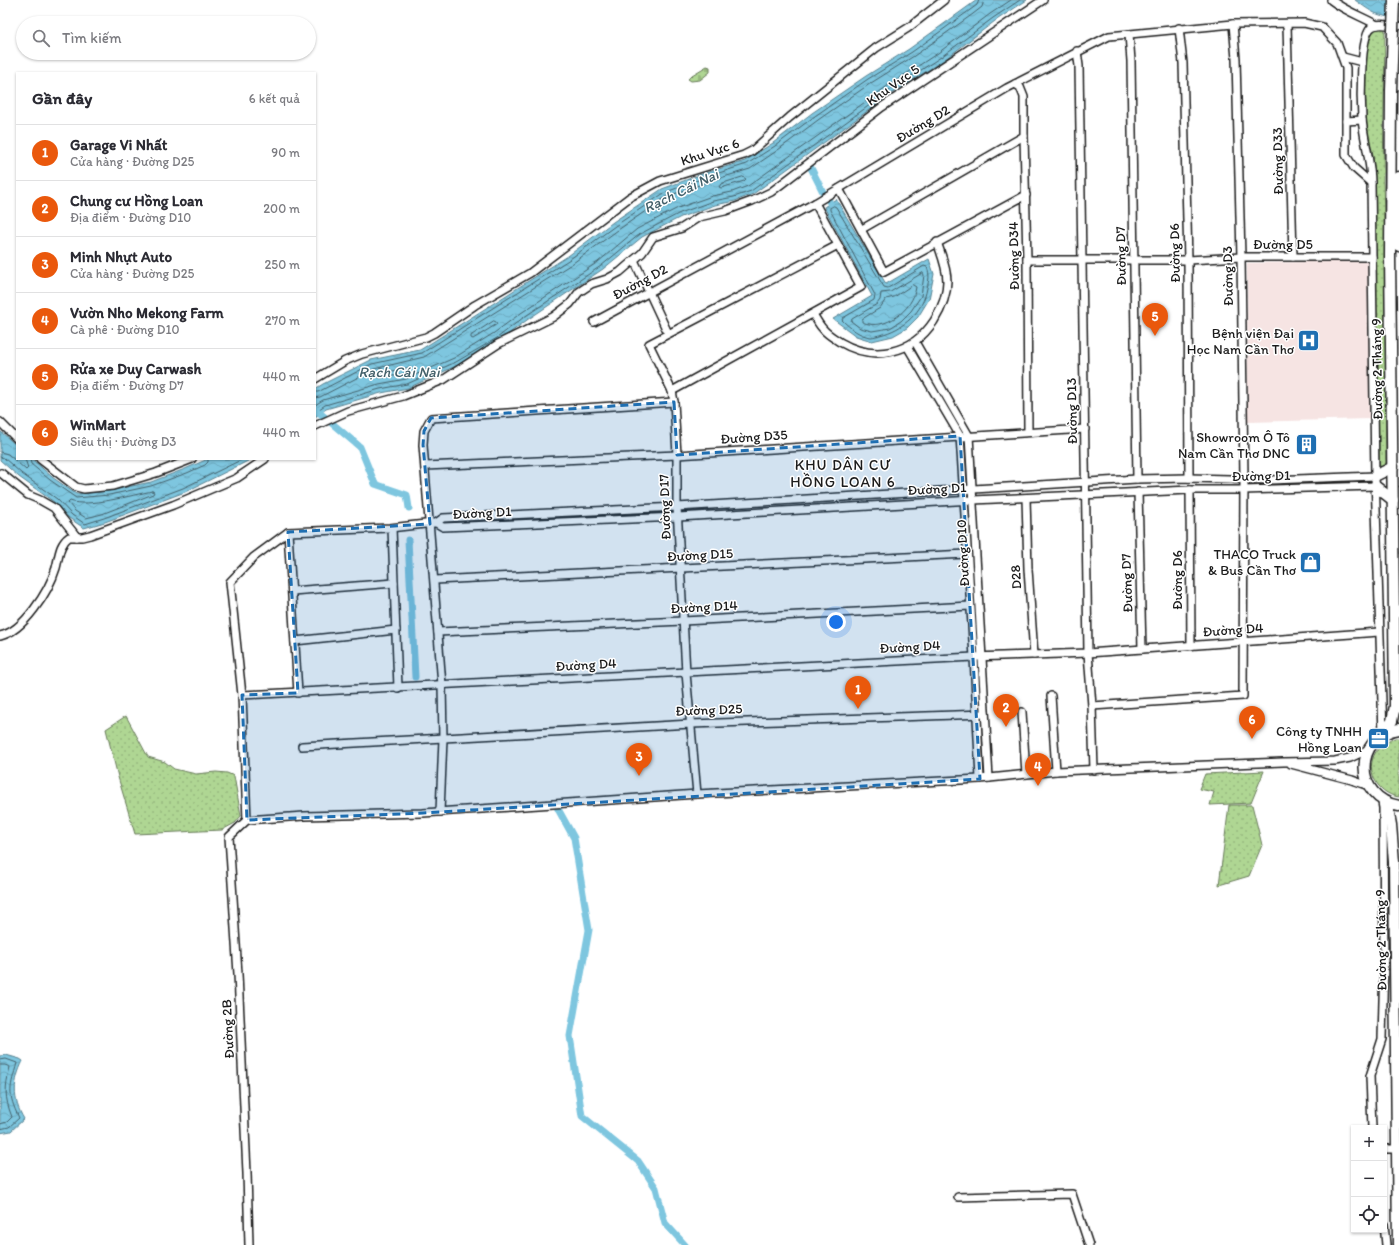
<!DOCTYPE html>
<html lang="vi">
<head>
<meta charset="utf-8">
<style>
	body { margin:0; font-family:Itim,sans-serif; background:#f7f7f7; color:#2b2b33 }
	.controls { position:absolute; right:12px; bottom:12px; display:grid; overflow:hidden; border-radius:0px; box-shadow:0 1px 3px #0004 }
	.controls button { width:36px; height:36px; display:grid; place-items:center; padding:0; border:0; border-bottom:1px solid #e1e1e2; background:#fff; color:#2b2b33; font:20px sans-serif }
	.you { position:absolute; left:836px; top:622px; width:14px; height:14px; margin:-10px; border:3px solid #fff; border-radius:50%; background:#1a73e8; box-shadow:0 0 0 6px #1a73e833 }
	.badge { display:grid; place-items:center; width:26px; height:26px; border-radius:50%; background:#ea580c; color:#fff; font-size:13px; font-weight:700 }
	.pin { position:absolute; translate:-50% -33px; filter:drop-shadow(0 1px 2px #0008) }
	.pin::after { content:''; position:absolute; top:21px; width:14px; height:12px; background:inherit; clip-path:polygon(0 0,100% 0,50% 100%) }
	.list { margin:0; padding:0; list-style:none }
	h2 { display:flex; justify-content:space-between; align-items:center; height:52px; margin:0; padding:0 16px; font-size:17px }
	h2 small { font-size:13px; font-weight:400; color:#7c7c81 }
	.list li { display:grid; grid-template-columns:26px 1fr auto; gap:12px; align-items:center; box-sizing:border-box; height:56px; padding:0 16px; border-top:1px solid #e1e1e2 }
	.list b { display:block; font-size:15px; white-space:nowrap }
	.list p { margin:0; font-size:13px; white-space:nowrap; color:#7c7c81 }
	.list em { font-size:13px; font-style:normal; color:#7c7c81 }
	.icon { flex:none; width:22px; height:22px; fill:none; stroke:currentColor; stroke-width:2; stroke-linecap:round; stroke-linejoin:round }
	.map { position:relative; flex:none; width:1399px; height:1245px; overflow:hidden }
	.search { position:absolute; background:#fff; box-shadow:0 1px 3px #0004; left:16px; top:16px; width:300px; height:44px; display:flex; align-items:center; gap:10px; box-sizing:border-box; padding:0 14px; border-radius:22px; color:#7c7c81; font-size:15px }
	.panel { position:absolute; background:#fff; box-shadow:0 1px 3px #0004; left:16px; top:72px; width:300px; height:388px; border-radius:0px }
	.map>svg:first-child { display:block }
	.built { fill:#f6e4e3 }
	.grass { fill:url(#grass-dots); stroke:#667958 }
	.cemetery { fill:url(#cemetery-stones); stroke:#667958 }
	.water { fill:url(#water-waves); stroke:#578291 }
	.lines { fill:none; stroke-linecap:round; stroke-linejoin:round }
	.shore { stroke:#43606a; stroke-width:1 }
	.canal { stroke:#7ec6df; stroke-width:7 }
	.minor-casing { stroke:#1c1c1c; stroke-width:10 }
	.highway-casing { stroke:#1c1c1c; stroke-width:13 }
	.minor { stroke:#fff; stroke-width:7 }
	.highway { stroke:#fff; stroke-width:10 }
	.highway-bridge-casing { stroke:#1c1c1c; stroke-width:13; stroke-linecap:butt }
	.highway-bridge { stroke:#fff; stroke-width:10 }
	.marked { fill:#1f6fb2; fill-opacity:0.2; stroke:#1f6fb2; stroke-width:3; stroke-dasharray:8 5; stroke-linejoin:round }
	.labels { text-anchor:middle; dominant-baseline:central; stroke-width:3; stroke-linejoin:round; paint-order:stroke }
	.street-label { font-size:14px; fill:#1c1c1c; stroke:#fff }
	.poi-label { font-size:14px; fill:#1c1c1c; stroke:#fff; text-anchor:end }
	.water-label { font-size:15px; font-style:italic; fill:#43606a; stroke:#fff }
	.neighbourhood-label { font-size:15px; letter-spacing:1px; fill:#1c1c1c; stroke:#fff }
</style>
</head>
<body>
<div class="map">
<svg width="1399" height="1245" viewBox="0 0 1399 1245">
	<defs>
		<pattern id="grass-dots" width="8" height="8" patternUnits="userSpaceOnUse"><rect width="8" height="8" fill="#afd693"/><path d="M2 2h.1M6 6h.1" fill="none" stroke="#96b77e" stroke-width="1.8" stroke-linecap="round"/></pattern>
		<pattern id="cemetery-stones" width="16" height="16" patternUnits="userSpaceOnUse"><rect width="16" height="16" fill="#afd693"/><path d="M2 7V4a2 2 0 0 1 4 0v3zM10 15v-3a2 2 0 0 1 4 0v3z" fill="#96b77e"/></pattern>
		<pattern id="water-waves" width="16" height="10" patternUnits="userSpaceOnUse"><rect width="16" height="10" fill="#7ec6df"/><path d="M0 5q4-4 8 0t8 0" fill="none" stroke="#6caabf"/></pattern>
	</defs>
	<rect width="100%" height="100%" fill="#fff"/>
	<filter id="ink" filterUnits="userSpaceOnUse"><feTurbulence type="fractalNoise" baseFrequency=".025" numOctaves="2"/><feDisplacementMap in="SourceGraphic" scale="8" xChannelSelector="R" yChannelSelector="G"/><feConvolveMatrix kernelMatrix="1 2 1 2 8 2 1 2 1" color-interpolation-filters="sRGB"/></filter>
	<g filter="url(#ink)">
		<polygon class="built" points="1369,261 1371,419 1248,422 1247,263"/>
		<g class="grass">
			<polygon points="1377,27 1385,27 1383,182 1385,239 1386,466 1383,468 1380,467 1379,460 1373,155 1364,116 1366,46 1371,31"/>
			<polygon points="126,716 148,757 165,762 174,769 196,774 216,772 227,773 234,776 241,816 235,823 222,830 135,834 118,777 106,729"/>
			<path d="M1395,738h4v59c-23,-3 -37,-31 -20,-49 5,-5 10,-7 16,-10z"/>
			<polygon points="1264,771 1251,803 1210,805 1214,792 1199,789 1205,774"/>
			<polygon points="1229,805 1252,805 1262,845 1249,876 1219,885"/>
		</g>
		<polygon class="cemetery" points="707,66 710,67 710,72 700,80 691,81 688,79 692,75"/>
		<g class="water">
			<polygon points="977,0 1027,0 995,21 944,60 891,94 753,194 735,201 715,205 681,217 642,237 603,269 527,320 499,341 458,365 408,388 381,393 326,409 315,417 315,389 323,384 371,360 420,350 568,256 613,222 662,189 702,174 745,161 773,143 812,113 866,76 909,49"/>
			<path d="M1355,0h44v18c-23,-2 -26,-5 -44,-18z"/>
			<polygon points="836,199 886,284 929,259 934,274 929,299 918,317 907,328 893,336 872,341 856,336 833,319 872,296 824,207"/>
			<polygon points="0,431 17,446 17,459 32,459 52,477 76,494 108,491 151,482 185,469 208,459 252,459 185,492 105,522 84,528 69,518 54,502 19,477 0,460"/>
			<path d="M6,1055l14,4 3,2c-10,20 -11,38 1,58l-13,12 -11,2v-77z"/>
		</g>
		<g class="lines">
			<g class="shore">
				<polygon points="743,177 746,179 744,181 721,188 719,187 721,184"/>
				<path d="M834,206l2,1 48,80 4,1 36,-22 3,1c3,8 2,13 0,21 -4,24 -23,41 -47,47 -2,0 -6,2 -9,2 -11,-1 -21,-9 -29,-17l1,-2 31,-18 1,-5 -45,-85v-2z"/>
				<polygon points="923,273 924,275 921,296 911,311 901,321 890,328 872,331 860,328 851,321 852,319 877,304 880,300 881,293 890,292"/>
				<path d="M913,285l3,2c-3,23 -31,45 -54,35v-3l18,-11 6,-9 8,-2z"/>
				<polygon points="494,321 496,322 497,324 473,339 471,338 471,336"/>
				<polygon points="408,368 410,369 409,371 404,374 380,378 377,376 379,374"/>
				<polyline points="315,392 318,392 372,364 422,353 570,259 615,226 664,193 703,178 747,164 775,146 815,116 868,79 912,52 977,5 979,0"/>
				<polyline points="315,398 320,397 374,369 424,357 573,263 618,230 666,197 704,183 750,169 778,150 818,120 871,83 914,56 973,14 982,7 984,0"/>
				<polyline points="315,405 323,400 379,384 406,379 454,358 494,333 521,313 598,262 637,229 678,208 712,196 732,192 748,186 886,87 938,53 990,14 1011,0"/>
				<polyline points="315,412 325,405 380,389 407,384 456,362 497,338 524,317 601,266 640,234 680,213 713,201 734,197 751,191 889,91 941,57 993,18 1020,0"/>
				<polyline points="0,452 8,454 26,470 28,468 25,459"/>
				<polyline points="0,457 4,458 22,474 57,499 72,515 85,524 104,518 183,488 243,459"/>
				<polyline points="30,459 31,464 50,480 76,498 109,495 151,486 187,473 205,465 208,462 208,459"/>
				<path d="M152,491l2,1 -1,2 -51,20 -16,4 -11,-7 -7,-8 2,-2c17,7 63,-6 82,-10z"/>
				<path d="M0,1060l6,-1 11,4c-7,25 -10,30 2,55l-10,9 -9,2"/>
				<path d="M0,1065h5l5,2c-5,20 -6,30 2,50l-5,5 -7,2"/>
			</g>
			<g class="canal">
				<polyline points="811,168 823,192"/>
				<polyline points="829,201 830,203"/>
				<polyline points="315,409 360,447 375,484 407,495 409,508"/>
				<polyline points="408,540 415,677"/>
				<polyline points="558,809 574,838 589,930 570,1036 582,1116 638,1161 656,1188 665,1223 685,1245"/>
			</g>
			<defs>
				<g id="minor">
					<path d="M1331,0c14,11 30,16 46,25"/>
					<polyline points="1287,24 1293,257"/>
					<polyline points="1179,28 1183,63 1188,260 1189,478"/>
					<polyline points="1129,34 1131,61 1137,479"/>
					<polyline points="1077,51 1079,66 1088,653 1092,706 1094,770"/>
					<polyline points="1343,57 1362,62"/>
					<polyline points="1015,84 1020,87 1024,97 1024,136 1027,260 1028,432"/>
					<polyline points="1346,121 1362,120"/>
					<path d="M1371,183c0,-22 -7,-42 -9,-64 -1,-16 -3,-84 10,-92 6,-5 19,-1 27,-1"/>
					<polyline points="839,189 884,272 1026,195"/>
					<polyline points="862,229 1024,136"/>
					<polyline points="634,260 668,333"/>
					<polyline points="1027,260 1188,260 1241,257 1372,257"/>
					<path d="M813,314c3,5 6,11 10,15 5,6 11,9 17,13 34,20 72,12 94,-21 8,-13 13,-25 13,-40 0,-13 -6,-27 -10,-39"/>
					<polyline points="594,322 815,203 1007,88 1109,36 1233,24 1304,23 1322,27 1337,43 1346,68 1346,155 1354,168 1371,183 1375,476 1383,734"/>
					<polyline points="915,342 969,436 989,778"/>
					<polyline points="907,346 960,436 974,657 980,779"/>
					<polyline points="315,379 345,361 362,354 426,337 434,333 475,305 530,273 630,197 660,181 744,155 752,151 790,117 876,48 908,28 944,0"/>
					<polyline points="672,391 861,287 815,203"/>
					<polyline points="0,422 17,439"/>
					<polyline points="315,426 348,411 403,396 443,380 498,344 553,317 570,304 579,292 591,284 607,279 620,272 642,253 653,237 682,228 699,217 725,211 752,201 771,192 882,107 1043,0"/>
					<polyline points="40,459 76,487 84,489 113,486 156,473 192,459"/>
					<polyline points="425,466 677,455 1085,429"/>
					<polyline points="1,473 28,495 40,500 54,508 77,537"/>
					<polyline points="1375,476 1271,480 1189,478 1137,479 677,507 443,518 436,523 443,527 678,517 973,500 1190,490 1243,490 1375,486"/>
					<polyline points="1190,490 1191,646"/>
					<polyline points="1138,492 1142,649"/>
					<polyline points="1026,498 1028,569 1034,655"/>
					<polyline points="392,528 398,688"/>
					<polyline points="288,532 298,693"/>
					<polyline points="435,580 967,554"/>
					<polyline points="292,591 394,583"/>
					<polyline points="438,632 683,621 970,606"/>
					<path d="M0,636c24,-5 49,-45 56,-68 3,-11 3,-24 13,-31h13l8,-2 83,-30 64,-27 28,-19"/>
					<polyline points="295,641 396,630"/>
					<polyline points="242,695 974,657 1088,653 1379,632"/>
					<polyline points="1051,696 1056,771"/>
					<polyline points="1092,706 1243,696 1244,479 1241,257 1236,59 1233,24"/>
					<polyline points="1022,712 1026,774"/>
					<polyline points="302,746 691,724 985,714"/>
					<polyline points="1291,764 1352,780 1369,786"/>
					<polyline points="697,794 686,673 677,507 677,455 674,402 672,391 649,344 838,245"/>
					<polyline points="440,812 443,739 442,685 423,445 424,431 431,418 674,402"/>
					<polyline points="247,820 304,816 423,813 697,794 980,779 1056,771 1283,762 1335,761 1350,758 1369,749"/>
					<polyline points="247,820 242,695 230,582 254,557 288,532 390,528 434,523"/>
					<polyline points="247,820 229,837 238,974 247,1173 249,1245"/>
					<polyline points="1372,1128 1370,1076 1382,1039 1384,963 1383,808 1382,802"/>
					<polyline points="1384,1149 1394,1149"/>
					<polyline points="958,1197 1072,1194 1089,1245"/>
					<polyline points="1384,1224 1386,1245"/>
				</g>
				<g id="highway">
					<polyline points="1399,177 1399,246"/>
					<polyline points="1375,476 1393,467"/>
					<polyline points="1375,486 1393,500"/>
					<path d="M1399,729c-46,7 -46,69 0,77"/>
					<polyline points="1383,734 1392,721 1395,706 1390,256 1391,91"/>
					<polyline points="1387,803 1391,825 1394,862 1398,1245"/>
				</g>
			</defs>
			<use href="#minor" class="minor-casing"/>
			<use href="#highway" class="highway-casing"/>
			<use href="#minor" class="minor"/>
			<use href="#highway" class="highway"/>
			<defs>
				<polyline id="highway-bridge" points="1391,91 1394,0"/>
			</defs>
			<use href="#highway-bridge" class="highway-bridge-casing"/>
			<use href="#highway-bridge" class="highway-bridge"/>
		</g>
	</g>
	<path class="marked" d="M674,402l3,53 283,-19 20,343 -557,34 -176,7 -5,-125 56,-2 -10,-161 142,-8 -7,-79 1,-14 7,-13z"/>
	<defs>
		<symbol id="hospital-square" viewBox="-11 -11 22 22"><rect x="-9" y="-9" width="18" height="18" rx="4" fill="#1f6fb2" stroke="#fff"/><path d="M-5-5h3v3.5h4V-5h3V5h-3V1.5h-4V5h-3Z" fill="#fff"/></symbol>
		<symbol id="building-square" viewBox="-11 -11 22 22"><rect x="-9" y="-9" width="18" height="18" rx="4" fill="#1f6fb2" stroke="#fff"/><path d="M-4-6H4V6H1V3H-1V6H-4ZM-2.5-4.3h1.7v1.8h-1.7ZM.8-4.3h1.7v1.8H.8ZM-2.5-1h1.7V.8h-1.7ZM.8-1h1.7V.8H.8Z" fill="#fff"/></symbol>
		<symbol id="shop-square" viewBox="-11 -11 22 22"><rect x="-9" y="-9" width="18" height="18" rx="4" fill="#1f6fb2" stroke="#fff"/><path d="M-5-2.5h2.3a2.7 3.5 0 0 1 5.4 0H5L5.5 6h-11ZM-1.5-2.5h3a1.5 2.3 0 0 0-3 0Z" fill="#fff"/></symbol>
		<symbol id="office-square" viewBox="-11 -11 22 22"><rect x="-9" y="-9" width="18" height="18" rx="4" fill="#1f6fb2" stroke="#fff"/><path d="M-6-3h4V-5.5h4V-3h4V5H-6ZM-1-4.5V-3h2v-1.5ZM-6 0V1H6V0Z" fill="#fff"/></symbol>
	</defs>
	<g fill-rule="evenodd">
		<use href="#hospital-square" x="1296" y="328" width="25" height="25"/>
		<use href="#building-square" x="1294" y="432" width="25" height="25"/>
		<use href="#shop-square" x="1298" y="550" width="25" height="25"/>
		<use href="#office-square" x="1366" y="726" width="25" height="25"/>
	</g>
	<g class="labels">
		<g class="street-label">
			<text transform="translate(893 85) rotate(-35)">Khu Vực 5</text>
			<text transform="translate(923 124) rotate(-31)">Đường D2</text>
			<text transform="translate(710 152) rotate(-18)">Khu Vực 6</text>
			<text transform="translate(1278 161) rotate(-91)">Đường D33</text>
			<text x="1283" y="244">Đường D5</text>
			<text transform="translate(1175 253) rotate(-91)">Đường D6</text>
			<text transform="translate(1014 256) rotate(-91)">Đường D34</text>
			<text transform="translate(1121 256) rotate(-91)">Đường D7</text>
			<text transform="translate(1228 276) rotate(-91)">Đường D3</text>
			<text transform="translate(640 282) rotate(-28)">Đường D2</text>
			<text transform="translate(1377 369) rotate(-91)">Đường 2 Tháng 9</text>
			<text transform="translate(1072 411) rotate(-91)">Đường D13</text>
			<text transform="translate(754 437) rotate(-4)">Đường D35</text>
			<text transform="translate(1261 476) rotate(-1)">Đường D1</text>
			<text transform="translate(937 489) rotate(-3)">Đường D1</text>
			<text transform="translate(665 507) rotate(-92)">Đường D17</text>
			<text transform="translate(482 513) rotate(-3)">Đường D1</text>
			<text transform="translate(963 553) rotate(-93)">Đường D10</text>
			<text transform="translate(700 555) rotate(-3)">Đường D15</text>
			<text transform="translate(1016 577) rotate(-93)">D28</text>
			<text transform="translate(1177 580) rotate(-90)">Đường D6</text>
			<text transform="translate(1127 583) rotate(-92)">Đường D7</text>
			<text transform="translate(704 607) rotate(-3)">Đường D14</text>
			<text transform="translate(1233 630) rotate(-4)">Đường D4</text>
			<text transform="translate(910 647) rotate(-3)">Đường D4</text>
			<text transform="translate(586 665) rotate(-3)">Đường D4</text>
			<text transform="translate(709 710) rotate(-2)">Đường D25</text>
			<text transform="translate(1381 940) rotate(-91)">Đường 2 Tháng 9</text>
			<text transform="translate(228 1029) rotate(-93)">Đường 2B</text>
		</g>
		<g class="poi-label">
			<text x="1294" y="333">Bệnh viện Đại<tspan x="1294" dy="16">Học Nam Cần Thơ</tspan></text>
			<text x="1290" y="437">Showroom Ô Tô<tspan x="1290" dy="16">Nam Cần Thơ DNC</tspan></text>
			<text x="1296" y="554">THACO Truck<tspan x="1296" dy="16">&amp; Bus Cần Thơ</tspan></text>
			<text x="1362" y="731">Công ty TNHH<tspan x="1362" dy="16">Hồng Loan</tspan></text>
		</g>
		<g class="water-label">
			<text transform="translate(681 191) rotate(-26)">Rạch Cái Nai</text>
			<text x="399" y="372">Rạch Cái Nai</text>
		</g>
		<g class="neighbourhood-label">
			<text x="843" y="465">KHU DÂN CƯ<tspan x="843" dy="17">HỒNG LOAN 6</tspan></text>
		</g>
	</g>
</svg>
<div class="controls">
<button>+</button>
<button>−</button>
<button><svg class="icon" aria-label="locate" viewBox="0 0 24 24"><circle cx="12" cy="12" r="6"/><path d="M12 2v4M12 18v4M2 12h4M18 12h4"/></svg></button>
</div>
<div class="you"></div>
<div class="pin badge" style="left:858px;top:709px">1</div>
<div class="pin badge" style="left:1006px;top:727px">2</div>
<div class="pin badge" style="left:639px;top:776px">3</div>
<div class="pin badge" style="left:1038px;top:786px">4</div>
<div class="pin badge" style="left:1155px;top:336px">5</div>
<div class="pin badge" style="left:1252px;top:739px">6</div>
<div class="search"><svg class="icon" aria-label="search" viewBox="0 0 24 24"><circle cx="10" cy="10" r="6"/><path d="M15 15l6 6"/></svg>Tìm kiếm</div>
<section class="panel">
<h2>Gần đây<small>6 kết quả</small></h2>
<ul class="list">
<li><span class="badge">1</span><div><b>Garage Vi Nhất</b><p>Cửa hàng · Đường D25</p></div><em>90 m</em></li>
<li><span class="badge">2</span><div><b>Chung cư Hồng Loan</b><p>Địa điểm · Đường D10</p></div><em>200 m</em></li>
<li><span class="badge">3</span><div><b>Minh Nhựt Auto</b><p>Cửa hàng · Đường D25</p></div><em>250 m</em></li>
<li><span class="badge">4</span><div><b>Vườn Nho Mekong Farm</b><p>Cà phê · Đường D10</p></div><em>270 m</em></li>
<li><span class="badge">5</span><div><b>Rửa xe Duy Carwash</b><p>Địa điểm · Đường D7</p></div><em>440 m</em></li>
<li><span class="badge">6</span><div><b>WinMart</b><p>Siêu thị · Đường D3</p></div><em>440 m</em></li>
</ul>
</section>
</div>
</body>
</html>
